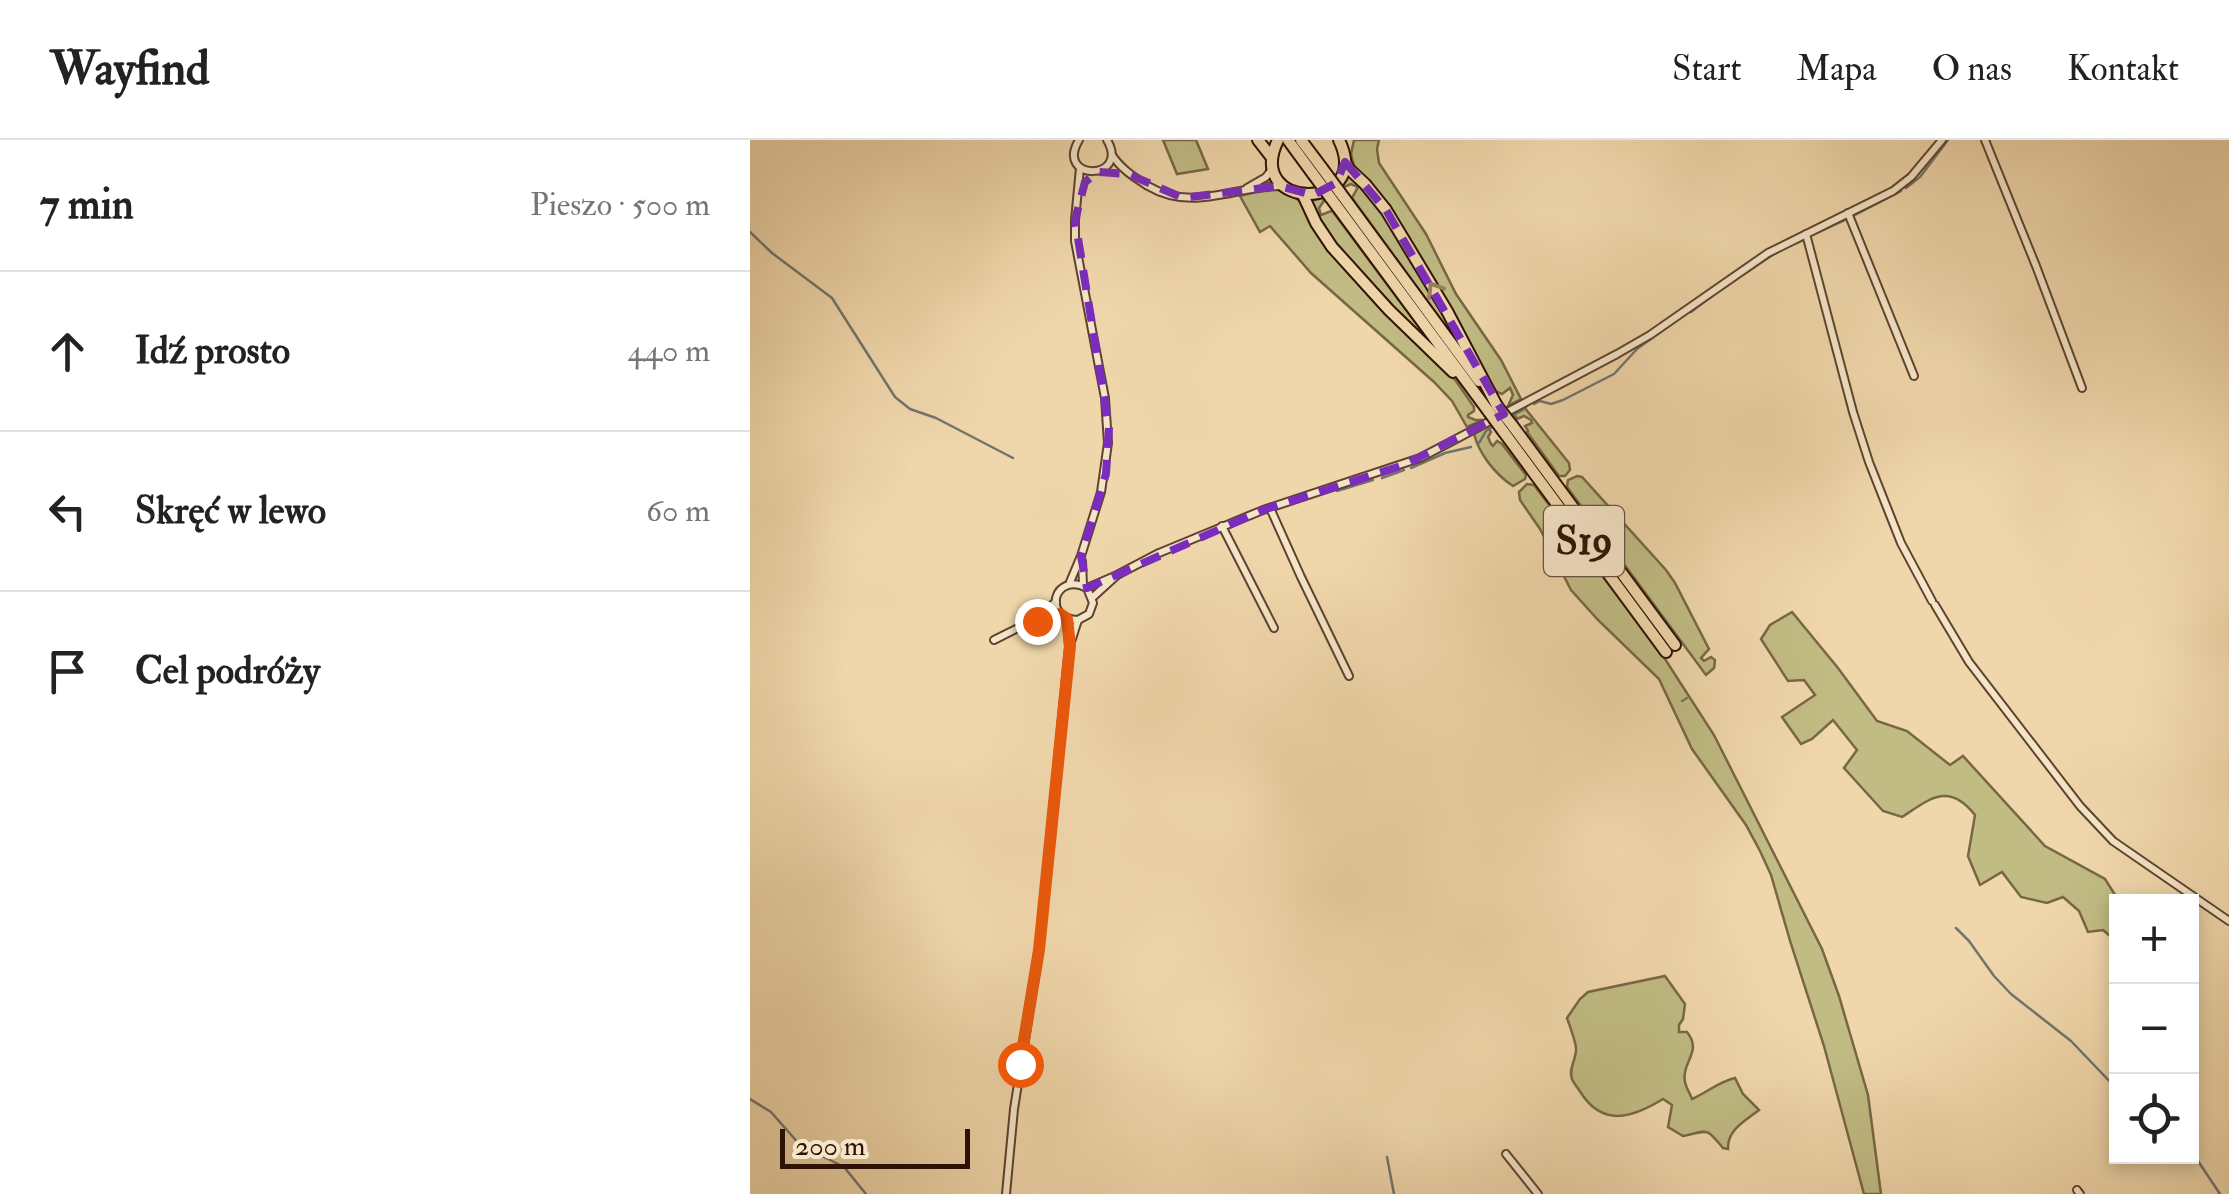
<!DOCTYPE html>
<html lang="pl">
<head>
<meta charset="utf-8">
<style>
	body { margin:0; font-family:"IM FELL Double Pica",serif; background:#f2f2f2; color:#222 }
	.controls { position:absolute; right:30px; bottom:30px; display:grid; overflow:hidden; border-radius:0px; box-shadow:0 5px 15px #0003 }
	.controls button { width:90px; height:90px; display:grid; place-items:center; padding:0; border:0; border-bottom:2px solid #e0e0e0; background:#fff; color:#222; font:50px sans-serif }
	.scale { position:absolute; left:30px; bottom:25px; width:190px; box-sizing:border-box; padding-left:10px; border:5px solid #2e1205; border-top:0; font-size:28px; line-height:35px; white-space:nowrap; color:#2e1205; -webkit-text-stroke:8px #f5e5c8; paint-order:stroke }
	.stop { position:absolute; width:30px; height:30px; margin:-22px; border:8px solid #ea580c; border-radius:50%; background:#fff }
	.stop.end { background:#ea580c; border-color:#fff; box-shadow:0 2px 10px #0008 }
	.list { margin:0; padding:0; list-style:none }
	h2 { display:flex; justify-content:space-between; align-items:center; height:130px; margin:0; padding:0 40px; font-size:42px }
	h2 small { font-size:32px; font-weight:400; color:#767676 }
	.list li { display:grid; grid-template-columns:65px 1fr auto; gap:30px; align-items:center; box-sizing:border-box; height:160px; padding:0 40px; border-top:2px solid #e0e0e0 }
	.list b { display:block; font-size:38px; white-space:nowrap }
	.list em { font-size:32px; font-style:normal; color:#767676 }
	.icon { flex:none; width:55px; height:55px; fill:none; stroke:currentColor; stroke-width:2; stroke-linecap:round; stroke-linejoin:round }
	.map { position:relative; flex:none; width:1479px; height:1054px; overflow:hidden }
	header { display:flex; align-items:center; gap:60px; box-sizing:border-box; height:140px; padding:0 50px; background:#fff; border-bottom:2px solid #e0e0e0 }
	header strong { font-size:48px }
	nav { display:flex; gap:55px; margin-inline-start:auto; font-size:35px }
	main { display:flex }
	aside { flex:1; background:#fff }
	.map>svg:first-child { display:block }
	.green { fill:#c1bc84; stroke:#786744; stroke-width:2.5 }
	.lines { fill:none; stroke-linecap:round; stroke-linejoin:round }
	.stream { stroke:#71756d; stroke-width:2.5 }
	.minor-casing { stroke:#5e432e; stroke-width:10 }
	.highway-casing { stroke:#2e1205; stroke-width:14 }
	.minor { stroke:#f5e5c8; stroke-width:6 }
	.highway { stroke:#f0d7ab; stroke-width:10 }
	.highway-bridge-casing { stroke:#2e1205; stroke-width:14; stroke-linecap:butt }
	.highway-bridge { stroke:#f0d7ab; stroke-width:10 }
	.oneway { stroke:#997e60 }
	.route { stroke:#ea580c; stroke-width:12 }
	.marked { fill:none; stroke:#7b2cbf; stroke-width:8; stroke-dasharray:20 12; stroke-linejoin:round }
	.labels { text-anchor:middle; dominant-baseline:central; stroke-width:9; stroke-linejoin:round; paint-order:stroke }
	.shield { fill:#f5e5c8; stroke:#6a5140; stroke-width:2.5 }
	.shield-label { font-size:40px; font-weight:bold; fill:#2e1205 }
</style>
</head>
<body>
<header>
<strong>Wayfind</strong>
<nav><a>Start</a><a>Mapa</a><a>O nas</a><a>Kontakt</a></nav>
</header>
<main>
<aside>
<h2>7 min<small>Pieszo · 500 m</small></h2>
<ul class="list">
<li><svg class="icon" aria-label="ahead" viewBox="0 0 24 24"><path d="M12 20V5M6 11l6-6 6 6"/></svg><div><b>Idź prosto</b></div><em>440 m</em></li>
<li><svg class="icon" aria-label="left" viewBox="0 0 24 24"><path d="M17 20v-9H6M10 6l-5 5 5 5"/></svg><div><b>Skręć w lewo</b></div><em>60 m</em></li>
<li><svg class="icon" aria-label="arrive" viewBox="0 0 24 24"><path d="M6 21V4h12l-3 4 3 4H6"/></svg><div><b>Cel podróży</b></div></li>
</ul>
</aside>
<div class="map">
<svg width="1479" height="1054" viewBox="0 0 1479 1054">
	<rect width="100%" height="100%" fill="#f0d7ab"/>
	<filter id="stains"><feTurbulence type="fractalNoise" baseFrequency=".002" numOctaves="4"/><feColorMatrix values="0 0 0 0 .2 0 0 0 0 .09 0 0 0 0 .02 0 0 0 .5 -.17"/></filter>
	<radialGradient id="worn" r=".72"><stop offset=".6" stop-color="#630" stop-opacity="0"/><stop offset="1" stop-color="#630" stop-opacity=".3"/></radialGradient>
	<g class="green">
		<polygon points="413,0 446,0 458,29 427,34"/>
		<polygon points="604,0 629,0 627,9 629,23 676,94 706,154 751,220 771,259 758,266 763,255 760,248 752,254 746,251 734,234 604,26 601,14"/>
		<polygon points="597,34 625,61 711,201 710,206 602,58 608,47 601,44 594,47 591,43"/>
		<polygon points="516,49 531,50 550,61 568,93 706,241 724,267 724,271 718,275 718,277 725,280 733,280 717,287 702,261 684,242 561,133 520,86 510,92 490,56"/>
		<polygon points="572,58 574,61 569,68 571,75 581,71 583,72 683,206 641,167 592,113 574,90 561,61"/>
		<polygon points="774,267 819,323 820,330 815,336 809,336 777,292 778,291 775,286 782,283 781,280 774,276 767,279 763,272"/>
		<path d="M737,286l4,6 -3,5 3,7 2,2 4,-5 5,3 24,31 -1,4 -12,7c-17,-11 -34,-32 -39,-52z"/>
		<polygon points="827,336 832,337 916,430 925,443 959,509 951,518 954,521 961,517 965,520 964,528 956,535 817,347 818,340"/>
		<polygon points="777,344 784,345 915,519 964,595 1072,809 1089,856 1118,955 1131,1054 1114,1054 1074,906 1041,804 1021,735 1010,711 996,685 942,609 909,539 848,480 821,450 790,389 770,360 769,352"/>
		<path d="M1042,472l46,56 39,53 30,10 43,34 13,-9 82,90 60,33 14,22 -3,1v39l-13,-11 -15,2 -9,-21 -16,-14 -16,6 -26,-6 -19,-25 -22,13 -12,-29 7,-41c-26,-33 -44,-17 -73,2l-19,-6 -39,-43 13,-18 -24,-30 -21,19 -11,5 -19,-27 33,-22 -11,-15 -16,1 -27,-42 9,-14z"/>
		<path d="M915,836l20,28 -2,15 -4,6v7h8c16,20 -6,30 -2,50 1,6 5,11 7,17 14,-6 28,-18 43,-21l8,16 16,16c-14,11 -32,20 -31,39l-5,-1c-18,-22 -15,-17 -40,-12l-15,-9 4,-22 -9,-6c-31,19 -60,28 -82,-6 -3,-5 -7,-9 -9,-14 -4,-11 5,-20 4,-31 -1,-9 -6,-21 -9,-30l13,-19 8,-7z"/>
	</g>
	<g class="lines">
		<g class="stream">
			<polyline points="1156,48 1170,37 1198,0"/>
			<polyline points="1105,75 1151,51"/>
			<polyline points="0,92 22,113 82,158 145,257 160,269 186,278 263,318"/>
			<polyline points="1062,95 1097,79"/>
			<polyline points="993,135 1027,112 1053,100"/>
			<polyline points="971,150 987,139"/>
			<polyline points="941,172 966,153"/>
			<polyline points="784,264 790,261 801,264 813,260 864,234 887,209 934,175"/>
			<polyline points="760,277 776,268"/>
			<polyline points="729,303 736,291 744,286"/>
			<polyline points="661,328 695,313 721,307"/>
			<polyline points="632,338 654,330"/>
			<polyline points="587,351 623,340"/>
			<polyline points="932,561 937,558"/>
			<polyline points="1206,788 1219,801 1244,836 1261,854 1321,901 1366,948"/>
			<polyline points="0,959 21,972 50,1005 94,1027 116,1054"/>
			<polyline points="1442,1012 1470,1054"/>
			<polyline points="637,1017 644,1054"/>
		</g>
		<defs>
			<g id="minor">
				<path d="M329,0c-25,42 52,41 28,0"/>
				<polyline points="1235,0 1286,126 1332,248"/>
				<path d="M362,15c9,14 22,22 36,31 45,27 88,-1 135,0"/>
				<polyline points="497,48 516,37 522,29"/>
				<polyline points="1098,73 1164,236"/>
				<polyline points="1056,94 1103,272 1119,322 1151,403 1182,461"/>
				<polyline points="520,368 551,437 599,536"/>
				<polyline points="472,386 524,488"/>
				<polyline points="332,421 333,445"/>
				<polyline points="320,442 331,416 351,352 358,303 355,258 325,101 325,80 330,28"/>
				<path d="M337,448l6,15 -4,11 -11,6c-37,-1 -24,-49 9,-32l30,-13 42,-22 104,-43 157,-52 197,-104 33,-19 118,-82 125,-62 18,-14 31,-37"/>
				<polyline points="343,457 366,436"/>
				<polyline points="1185,465 1219,522 1330,666 1363,701 1479,781"/>
				<polyline points="281,482 310,474"/>
				<polyline points="244,500 280,482 306,462"/>
				<polyline points="320,505 328,480"/>
				<polyline points="756,1014 788,1054"/>
				<polyline points="1327,1050 1330,1054"/>
				<polyline points="256,1054 264,969 289,811 319,507 317,479"/>
			</g>
			<g id="highway">
				<polyline points="508,0 522,18"/>
				<path d="M528,0c-35,72 96,72 61,0"/>
				<polyline points="538,0 563,34"/>
				<polyline points="551,0 572,28"/>
				<polyline points="595,22 599,29 615,44 636,70 697,171 747,266"/>
				<polyline points="589,51 729,241"/>
				<polyline points="553,55 566,83 582,107 639,170 703,232"/>
				<polyline points="580,57 739,272"/>
				<polyline points="762,285 925,505"/>
				<polyline points="753,291 916,512"/>
			</g>
		</defs>
		<use href="#minor" class="minor-casing"/>
		<use href="#highway" class="highway-casing"/>
		<use href="#minor" class="minor"/>
		<use href="#highway" class="highway"/>
		<defs>
			<g id="highway-bridge">
				<polyline points="572,28 589,51"/>
				<polyline points="563,34 580,57"/>
				<polyline points="747,266 762,285"/>
				<polyline points="739,272 753,291"/>
			</g>
		</defs>
		<use href="#highway-bridge" class="highway-bridge-casing"/>
		<use href="#highway-bridge" class="highway-bridge"/>
	</g>
	<defs><path id="oneway-chevron" d="M-2-3.5L2.5 0L-2 3.5" fill="none" stroke-width="1.6" stroke-linecap="round" stroke-linejoin="round" transform="scale(2.5)"/></defs>
	<use class="oneway" href="#oneway-chevron" transform="translate(684 149) rotate(-122)"/>
	<g class="lines">
		<polyline class="route" points="270,924 289,810 320,506 317,479 310,474 287,481"/>
	</g>
	<path class="marked" d="M595,22l41,48 118,204 -100,51 -141,45 -176,78 -6,-32 25,-82 3,-46 -34,-208 10,-38 13,-10 30,2 55,24 96,-12 34,9 23,-12z"/>
	<g class="labels">
		<rect class="shield" x="794" y="366" width="80" height="70" rx="8"/>
		<g class="shield-label">
			<text x="834" y="401">S19</text>
		</g>
	</g>
	<rect width="100%" height="100%" filter="url(#stains)"/>
	<rect width="100%" height="100%" fill="url(#worn)"/>
</svg>
<div class="controls">
<button>+</button>
<button>−</button>
<button><svg class="icon" aria-label="locate" viewBox="0 0 24 24"><circle cx="12" cy="12" r="6"/><path d="M12 2v4M12 18v4M2 12h4M18 12h4"/></svg></button>
</div>
<div class="scale">200 m</div>
<div class="stop" style="left:270px;top:924px"></div>
<div class="stop end" style="left:287px;top:481px"></div>
</div>
</main>
</body>
</html>
